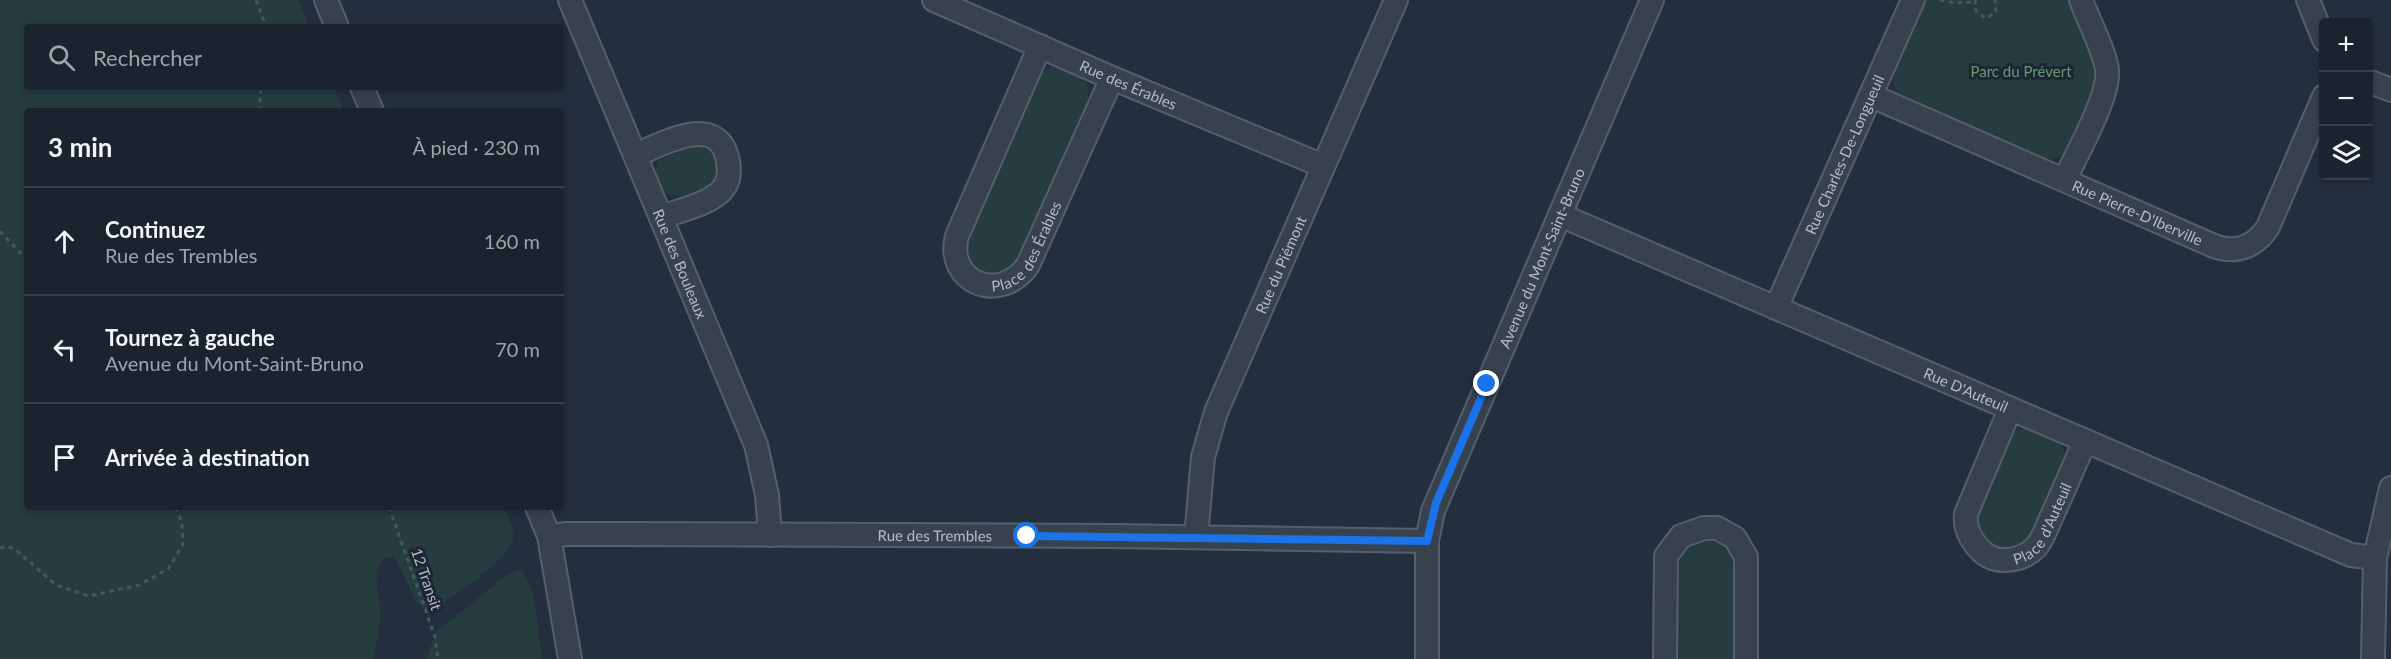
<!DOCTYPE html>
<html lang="fr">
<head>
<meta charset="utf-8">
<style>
	body { margin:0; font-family:Lato,sans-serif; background:#242b36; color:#f1f3f6 }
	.controls { position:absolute; right:18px; top:18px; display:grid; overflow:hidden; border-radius:6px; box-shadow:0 3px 9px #0003 }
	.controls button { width:54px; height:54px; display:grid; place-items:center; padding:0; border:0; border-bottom:2px solid #39404a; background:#1b232e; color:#f1f3f6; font:30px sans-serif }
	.stop { position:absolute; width:18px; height:18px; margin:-14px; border:4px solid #1a73e8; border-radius:50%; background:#fff }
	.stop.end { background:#1a73e8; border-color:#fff; box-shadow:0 2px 6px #0008 }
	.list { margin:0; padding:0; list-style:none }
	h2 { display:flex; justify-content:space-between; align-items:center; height:78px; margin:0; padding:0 24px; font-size:26px }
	h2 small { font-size:20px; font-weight:400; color:#a0a4aa }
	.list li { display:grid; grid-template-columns:39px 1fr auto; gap:18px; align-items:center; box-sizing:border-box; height:108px; padding:0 24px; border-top:2px solid #39404a }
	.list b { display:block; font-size:22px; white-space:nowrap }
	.list p { margin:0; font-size:20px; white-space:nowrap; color:#a0a4aa }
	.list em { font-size:20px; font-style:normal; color:#a0a4aa }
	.icon { flex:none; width:33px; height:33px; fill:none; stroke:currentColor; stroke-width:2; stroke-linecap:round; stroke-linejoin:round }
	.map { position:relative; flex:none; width:2391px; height:659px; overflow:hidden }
	.search { position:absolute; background:#1b232e; box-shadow:0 3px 9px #0003; left:24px; top:24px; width:540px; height:66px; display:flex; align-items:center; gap:15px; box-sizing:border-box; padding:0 21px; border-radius:6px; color:#a0a4aa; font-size:22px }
	.panel { position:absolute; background:#1b232e; box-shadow:0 3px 9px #0003; left:24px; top:108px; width:540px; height:402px; border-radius:6px }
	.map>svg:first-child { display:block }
	.green { fill:#263c3f }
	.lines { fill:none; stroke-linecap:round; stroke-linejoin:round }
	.minor-casing { stroke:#565f6c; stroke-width:26 }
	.path { stroke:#44595c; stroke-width:3; stroke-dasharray:4.5 4.5; stroke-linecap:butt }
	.minor { stroke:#38414e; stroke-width:22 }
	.route { stroke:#1a73e8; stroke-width:8 }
	.labels { text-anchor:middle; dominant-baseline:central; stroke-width:6; stroke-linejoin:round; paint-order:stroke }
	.park-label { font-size:15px; fill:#6b9a76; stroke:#1d2633 }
	.street-label { font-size:15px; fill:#b4bcc9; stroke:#1d2633 }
</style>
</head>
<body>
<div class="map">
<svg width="2391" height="659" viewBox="0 0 2391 659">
	<rect width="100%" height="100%" fill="#242f3e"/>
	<g class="green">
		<path d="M0,0h298l11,27h-282v60h307l10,24h-317v396h477c4,9 10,22 9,31 -1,20 -67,63 -85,76l-13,-14 -12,-27 -10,-17 -10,3c-13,20 -1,39 -3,61 -1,13 -4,26 -6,39h-374z"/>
		<polygon points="1926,0 2069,0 2093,61 2096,77 2090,97 2062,155 2052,159 2046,158 1897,92 1893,83 1893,77"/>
		<path d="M1060,67c16,7 32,11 28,32l-72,164c-22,23 -53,8 -48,-24l68,-157c6,-10 11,-14 24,-15z"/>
		<path d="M696,144c10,3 18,7 20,18 8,37 -75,53 -58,-1l31,-15z"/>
		<polygon points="2026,428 2061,444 2066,458 2033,536 2019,548 1999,550 1990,545 1980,534 1977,521 1979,507 2011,435 2016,431"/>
		<path d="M1704,540c17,3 25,10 30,26v93h-58c0,-25 -6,-88 8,-107 6,-7 12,-10 20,-12z"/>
		<path d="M517,570h5c16,25 16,61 20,89h-116l10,-27 72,-58z"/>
	</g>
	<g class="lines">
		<defs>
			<g id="minor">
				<polyline points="326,0 337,27"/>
				<path id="s1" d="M570,0l186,445 11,50 3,40"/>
				<path id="s2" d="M934,0l178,78 211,88"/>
				<polyline points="2308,0 2324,40"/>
				<path id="s3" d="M1040,46l-83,190c-12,46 43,69 71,29l84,-187"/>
				<polyline points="2368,81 2391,90"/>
				<polyline points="362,87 372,111"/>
				<path id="s4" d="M1872,96l342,150c22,8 41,1 54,-19l56,-131"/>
				<path d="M636,155c26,-11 83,-44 92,6 2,11 1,22 -7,30 -14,14 -41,19 -59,26"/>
				<path d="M2065,179c11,-24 45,-83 42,-109 -2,-18 -19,-51 -26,-70"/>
				<path id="s5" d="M1560,215l791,340 24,3"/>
				<path id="s6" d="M1776,308l137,-308"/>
				<path id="s7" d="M2010,409l-44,105c-2,15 7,31 19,40 15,11 39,6 51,-7 7,-8 11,-20 15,-29 12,-26 23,-52 34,-77"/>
				<polyline points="537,507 549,536 570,659"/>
				<path id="s8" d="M549,536l18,-2h61l484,2 315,5"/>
				<path id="s9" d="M1196,537l7,-80 13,-45 180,-412"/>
				<path id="s10" d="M1427,659v-118l6,-30 219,-511"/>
				<polyline points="1665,659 1666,556 1681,536 1704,528 1717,528 1735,538 1746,557 1746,659"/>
				<polyline points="2373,659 2375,558 2391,488"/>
			</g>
		</defs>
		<use href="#minor" class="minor-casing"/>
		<g class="path">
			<polyline points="256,0 266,27"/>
			<polyline points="1940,0 1954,3 1975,2"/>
			<polyline points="1976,0 1974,6 1977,13 1987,18 1996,12 1995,0"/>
			<polyline points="259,111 261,87"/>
			<polyline points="0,231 27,260"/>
			<polyline points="389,507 435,637 438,659"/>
			<polyline points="0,548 7,546 16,550 56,585 89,596 139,585 168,569 183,544 182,524 176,507"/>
		</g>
		<use href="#minor" class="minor"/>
	</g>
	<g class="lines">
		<polyline class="route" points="1027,536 1427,541 1436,503 1487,384"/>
	</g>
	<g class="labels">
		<g class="park-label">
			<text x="2021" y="71">Parc du Prévert</text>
		</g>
		<g class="street-label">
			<text stroke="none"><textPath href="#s2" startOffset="212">Rue des Érables</textPath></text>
			<text stroke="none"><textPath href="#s6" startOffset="168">Rue Charles-De-Longueuil</textPath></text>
			<text stroke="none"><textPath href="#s4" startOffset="290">Rue Pierre-D'Iberville</textPath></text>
			<text stroke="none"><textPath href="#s3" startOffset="334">Place des Érables</textPath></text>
			<text stroke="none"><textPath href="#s10" startOffset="424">Avenue du Mont-Saint-Bruno</textPath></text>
			<text stroke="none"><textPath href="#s1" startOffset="286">Rue des Bouleaux</textPath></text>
			<text stroke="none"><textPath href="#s9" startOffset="288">Rue du Piémont</textPath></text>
			<text stroke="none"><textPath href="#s5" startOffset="442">Rue D'Auteuil</textPath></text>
			<text stroke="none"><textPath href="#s7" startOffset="238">Place d'Auteuil</textPath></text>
			<text stroke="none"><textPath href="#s8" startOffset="386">Rue des Trembles</textPath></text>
			<text transform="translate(427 579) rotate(71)">12 Transit</text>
		</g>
	</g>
</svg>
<div class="controls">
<button>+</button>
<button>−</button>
<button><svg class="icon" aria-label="layers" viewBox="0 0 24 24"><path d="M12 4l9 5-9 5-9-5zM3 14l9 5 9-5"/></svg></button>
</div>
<div class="stop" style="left:1027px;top:536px"></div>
<div class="stop end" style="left:1487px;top:384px"></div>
<div class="search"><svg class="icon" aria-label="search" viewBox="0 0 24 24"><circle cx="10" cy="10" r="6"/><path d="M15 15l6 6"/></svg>Rechercher</div>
<section class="panel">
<h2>3 min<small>À pied · 230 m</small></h2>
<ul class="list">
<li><svg class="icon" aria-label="ahead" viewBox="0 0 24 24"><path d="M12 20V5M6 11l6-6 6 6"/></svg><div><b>Continuez</b><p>Rue des Trembles</p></div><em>160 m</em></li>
<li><svg class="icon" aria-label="left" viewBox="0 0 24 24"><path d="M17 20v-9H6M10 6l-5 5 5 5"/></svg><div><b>Tournez à gauche</b><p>Avenue du Mont-Saint-Bruno</p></div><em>70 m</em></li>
<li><svg class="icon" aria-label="arrive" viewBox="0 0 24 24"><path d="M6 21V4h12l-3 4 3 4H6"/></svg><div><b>Arrivée à destination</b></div></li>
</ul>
</section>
</div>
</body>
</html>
